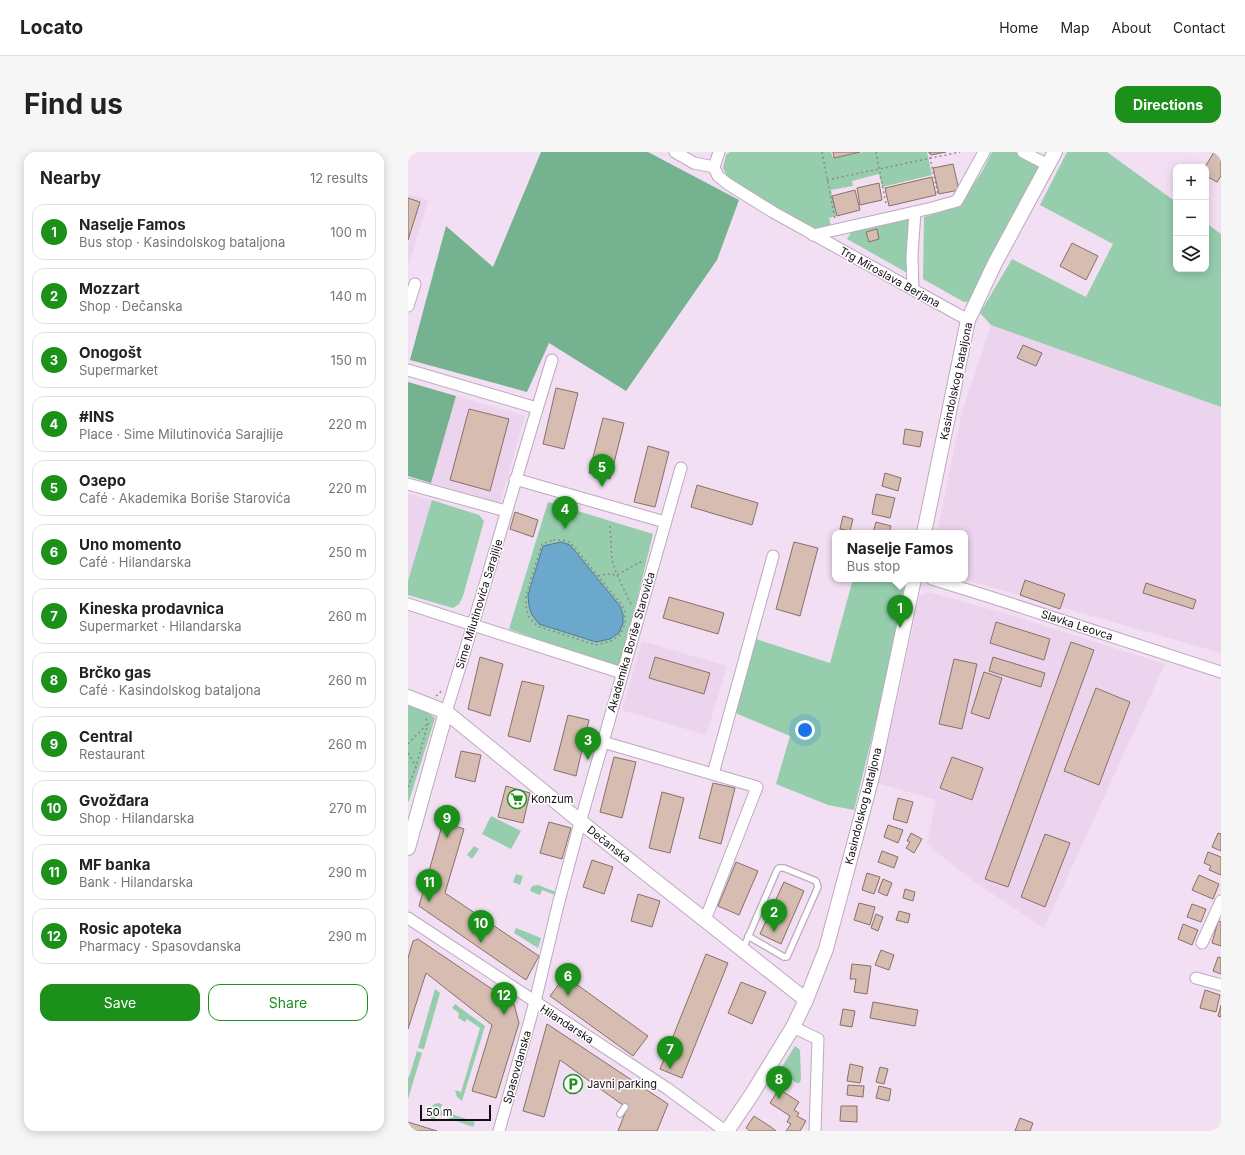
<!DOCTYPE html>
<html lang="en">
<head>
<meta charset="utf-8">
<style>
	body { margin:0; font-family:Inter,sans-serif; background:#f6f6f6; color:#222 }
	.controls { position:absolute; right:12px; top:12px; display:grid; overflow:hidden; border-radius:8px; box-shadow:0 2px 10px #0003 }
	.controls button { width:36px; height:36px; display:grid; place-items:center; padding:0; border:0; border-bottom:1px solid #e0e0e0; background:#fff; color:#222; font:20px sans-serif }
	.scale { position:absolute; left:12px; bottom:10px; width:71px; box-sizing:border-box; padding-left:4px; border:2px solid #140e14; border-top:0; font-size:11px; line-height:14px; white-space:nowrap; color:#140e14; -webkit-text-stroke:3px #fff; paint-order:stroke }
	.you { position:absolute; left:397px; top:578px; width:14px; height:14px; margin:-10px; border:3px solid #fff; border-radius:50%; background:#1a73e8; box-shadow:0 0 0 6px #1a73e833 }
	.badge { display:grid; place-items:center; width:26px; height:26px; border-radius:50%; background:#1b901b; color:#fff; font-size:13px; font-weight:700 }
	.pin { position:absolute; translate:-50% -33px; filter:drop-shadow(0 1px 2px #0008) }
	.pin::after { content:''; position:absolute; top:21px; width:14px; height:12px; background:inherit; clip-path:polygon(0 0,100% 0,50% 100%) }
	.popup { position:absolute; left:424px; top:378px; width:136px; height:52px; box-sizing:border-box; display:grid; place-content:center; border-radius:8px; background:#fff; filter:drop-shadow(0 1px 3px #0005); font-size:13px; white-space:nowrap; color:#767676 }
	.popup b { font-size:15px; color:#222 }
	.popup::after { content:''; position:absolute; left:50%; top:100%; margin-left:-8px; border:8px solid transparent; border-top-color:#fff }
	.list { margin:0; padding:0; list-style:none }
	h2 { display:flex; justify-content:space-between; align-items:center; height:52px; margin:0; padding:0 16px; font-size:17px }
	h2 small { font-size:13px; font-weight:400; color:#767676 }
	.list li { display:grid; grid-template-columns:26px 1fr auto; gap:12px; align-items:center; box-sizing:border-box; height:56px; margin:0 8px 8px; padding:0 8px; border:1px solid #e0e0e0; border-radius:12px }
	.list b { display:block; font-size:15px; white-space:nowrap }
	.list p { margin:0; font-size:13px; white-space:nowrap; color:#767676 }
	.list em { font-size:13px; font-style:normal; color:#767676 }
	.actions { display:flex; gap:8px; padding:12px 16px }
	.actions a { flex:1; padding:9px 0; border:1px solid #1b901b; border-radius:12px; text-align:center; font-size:14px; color:#1b901b }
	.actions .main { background:#1b901b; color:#fff }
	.icon { flex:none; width:22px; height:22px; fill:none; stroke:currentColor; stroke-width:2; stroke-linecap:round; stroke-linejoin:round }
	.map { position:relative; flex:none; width:813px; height:979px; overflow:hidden; border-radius:12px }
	header { display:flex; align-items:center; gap:24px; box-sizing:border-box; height:56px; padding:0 20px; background:#fff; border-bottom:1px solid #e0e0e0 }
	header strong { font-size:19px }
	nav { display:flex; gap:22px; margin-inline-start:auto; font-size:14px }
	.intro { display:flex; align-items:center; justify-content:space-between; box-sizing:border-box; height:96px; padding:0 24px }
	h1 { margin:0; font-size:28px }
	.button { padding:10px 18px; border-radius:12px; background:#1b901b; color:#fff; font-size:14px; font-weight:700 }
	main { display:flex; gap:24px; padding:0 24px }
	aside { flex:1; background:#fff; border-radius:12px; box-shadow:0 2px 10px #0003 }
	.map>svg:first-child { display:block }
	.built { fill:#edd4ee }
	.green { fill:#95cdad }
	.forest { fill:#75b290 }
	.water { fill:#6ca8cb; stroke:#527a94 }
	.building { fill:#d6bcb1; stroke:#887066 }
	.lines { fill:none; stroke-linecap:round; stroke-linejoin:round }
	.service-casing { stroke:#bcaabd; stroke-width:8 }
	.minor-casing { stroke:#bcaabd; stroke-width:13 }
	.tertiary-casing { stroke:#bcaabd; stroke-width:16 }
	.path { stroke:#938593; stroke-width:1.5; stroke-dasharray:2 3; stroke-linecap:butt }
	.service { stroke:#fff; stroke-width:5.5 }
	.minor { stroke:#fff; stroke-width:11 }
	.tertiary { stroke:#fff; stroke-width:14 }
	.labels { text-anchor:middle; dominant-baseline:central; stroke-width:3; stroke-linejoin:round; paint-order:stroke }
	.street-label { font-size:11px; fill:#140e14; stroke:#fff }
	.poi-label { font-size:11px; fill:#140e14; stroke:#fff; text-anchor:start }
</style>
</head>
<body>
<header>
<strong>Locato</strong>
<nav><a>Home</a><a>Map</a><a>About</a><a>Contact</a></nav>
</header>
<div class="intro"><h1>Find us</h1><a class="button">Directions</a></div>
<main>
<aside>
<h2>Nearby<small>12 results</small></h2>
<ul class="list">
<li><span class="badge">1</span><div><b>Naselje Famos</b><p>Bus stop · Kasindolskog bataljona</p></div><em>100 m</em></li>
<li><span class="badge">2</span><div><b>Mozzart</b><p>Shop · Dečanska</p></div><em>140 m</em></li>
<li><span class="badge">3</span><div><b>Onogošt</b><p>Supermarket</p></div><em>150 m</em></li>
<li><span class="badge">4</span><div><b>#INS</b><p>Place · Sime Milutinovića Sarajlije</p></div><em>220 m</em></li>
<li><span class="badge">5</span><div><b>Озеро</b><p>Café · Akademika Boriše Starovića</p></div><em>220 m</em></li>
<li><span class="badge">6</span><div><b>Uno momento</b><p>Café · Hilandarska</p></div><em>250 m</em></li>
<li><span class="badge">7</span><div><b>Kineska prodavnica</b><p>Supermarket · Hilandarska</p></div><em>260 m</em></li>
<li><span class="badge">8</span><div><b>Brčko gas</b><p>Café · Kasindolskog bataljona</p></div><em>260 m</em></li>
<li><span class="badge">9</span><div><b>Central</b><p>Restaurant</p></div><em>260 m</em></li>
<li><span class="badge">10</span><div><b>Gvožđara</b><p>Shop · Hilandarska</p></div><em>270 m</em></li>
<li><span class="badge">11</span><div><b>MF banka</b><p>Bank · Hilandarska</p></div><em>290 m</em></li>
<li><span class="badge">12</span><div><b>Rosic apoteka</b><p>Pharmacy · Spasovdanska</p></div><em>290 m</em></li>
</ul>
<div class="actions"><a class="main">Save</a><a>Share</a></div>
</aside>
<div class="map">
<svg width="813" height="979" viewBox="0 0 813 979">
	<rect width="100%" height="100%" fill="#f2dff3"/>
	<g class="built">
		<polygon points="0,42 20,48 0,116"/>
		<polygon points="583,173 813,255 813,501 555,427 557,427 557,381 529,381 554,260"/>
		<polygon points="48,244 117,264 92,351 23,331"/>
		<polygon points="0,341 24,348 0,429"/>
		<polygon points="520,440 589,459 757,512 636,776 565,729 519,692 528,648 469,631 492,536 511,447 515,442"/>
		<polygon points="234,489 319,514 298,583 214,558"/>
	</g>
	<g class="green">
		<polygon points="322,0 423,0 425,6 455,0 519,0 524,23 474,35 471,22 444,29 445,34 423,38 428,64 421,66 423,74 406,78 330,33 320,26 315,16 318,3"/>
		<polygon points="584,0 607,0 633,14 565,149 556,150 515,127 516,65 550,55 574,20"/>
		<polygon points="659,0 699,0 768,50 768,117 798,117 798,71 813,82 813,255 583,173 572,161 604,107 678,145 705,92 632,53"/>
		<polygon points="504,66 503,123 439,87 444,79"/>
		<polygon points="24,348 71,363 76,369 55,444 51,452 45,456 0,443 0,429"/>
		<polygon points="140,350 245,382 212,517 101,477"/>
		<polygon points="445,427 497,427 483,508 446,658 420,653 368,632 382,584 320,558 348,487 422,511"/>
		<polygon points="0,550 9,553 27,566 1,649 0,649"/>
		<polygon points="83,664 113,679 103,697 74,682"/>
		<polygon points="66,694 71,697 64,707 59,703"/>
		<polygon points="108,722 115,724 112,733 105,730"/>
		<polygon points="130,733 148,740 147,743 134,738 132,743 122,739 124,734"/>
		<polygon points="108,776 133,786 130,796 106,781"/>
		<polygon points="27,837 32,841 16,897 10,896"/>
		<polygon points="47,852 77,874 54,949 49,945 47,938 53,940 72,876 59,867 57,870 50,866 51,861 44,856"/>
		<polygon points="387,894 392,898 393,928 391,931 388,931 372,918"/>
		<polygon points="9,899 14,901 0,947 0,925 1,925"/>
		<path d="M30,951l4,1 -2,6 35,12 -2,5 -36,-13 -3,8c-8,-7 -6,-17 4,-19z"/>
	</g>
	<g class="forest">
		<polygon points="133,0 240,0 331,48 309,108 218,239 141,191 119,240 2,208 38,74 85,115"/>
		<polygon points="0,230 48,244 23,331 0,324"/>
	</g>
	<polygon class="water" points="153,390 162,393 212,454 215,462 215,471 211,481 202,487 188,490 131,472 124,463 121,454 120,443 135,394"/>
	<g class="building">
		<polygon points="425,0 452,0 426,6"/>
		<polygon points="522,0 538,0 523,3"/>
		<polygon points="806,0 808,0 813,3 813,24 809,30 798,24 798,15 797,15"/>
		<polygon points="545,12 551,38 531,42 525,16"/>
		<polygon points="524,25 528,43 481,54 477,36"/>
		<polygon points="471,31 474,48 452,53 449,36"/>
		<polygon points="447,38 452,58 429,64 424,44"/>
		<polygon points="0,46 12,50 0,88"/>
		<polygon points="469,77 471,87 461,90 458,80"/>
		<polygon points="664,91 690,104 678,128 652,114"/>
		<polygon points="615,193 634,201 628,214 609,206"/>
		<polygon points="148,236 170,241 156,297 135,292"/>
		<polygon points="61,257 101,267 82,339 42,328"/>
		<polygon points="195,266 216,271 202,327 181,321"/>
		<polygon points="497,277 515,280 512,295 495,292"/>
		<polygon points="240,294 261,300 247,355 226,350"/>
		<polygon points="477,321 493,326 490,339 474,334"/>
		<polygon points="289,333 350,351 344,373 283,355"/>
		<polygon points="468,342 487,346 482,366 464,362"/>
		<polygon points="107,360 130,368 125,385 102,377"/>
		<polygon points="435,364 445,367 442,379 432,377"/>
		<polygon points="468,370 483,374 481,381 465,381"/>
		<polygon points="386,390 410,396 392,464 368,457"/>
		<polygon points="617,428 657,442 652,457 612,443"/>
		<polygon points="738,431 788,448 785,457 735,441"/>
		<polygon points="261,445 316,461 310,482 255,466"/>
		<polygon points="588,470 642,487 636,508 582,491"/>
		<polygon points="663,490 686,498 600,735 577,727"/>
		<polygon points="72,505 95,512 82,564 60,557"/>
		<polygon points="247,505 302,521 296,542 241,526"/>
		<polygon points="585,505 637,521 633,535 581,519"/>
		<polygon points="546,507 569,512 554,577 531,572"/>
		<polygon points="576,520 594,526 581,567 563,561"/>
		<polygon points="114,529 136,534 122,590 100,584"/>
		<polygon points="688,536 722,550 691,633 656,619"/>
		<polygon points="160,563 181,568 168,624 146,618"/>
		<polygon points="53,599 73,603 67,630 47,625"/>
		<polygon points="206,605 228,610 214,666 192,660"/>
		<polygon points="544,605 575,616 564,648 532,636"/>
		<polygon points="305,631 327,636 313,692 291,686"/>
		<polygon points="98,634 122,641 115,671 90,665"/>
		<polygon points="254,640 276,646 262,701 241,696"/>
		<polygon points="490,646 505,650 499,671 485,667"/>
		<polygon points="35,670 56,677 37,741 131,804 118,828 11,754"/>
		<polygon points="141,670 163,676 154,707 132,701"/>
		<polygon points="480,673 495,678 490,691 476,685"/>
		<polygon points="503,681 514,687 506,701 498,696 502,690 499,689"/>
		<polygon points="810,681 813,682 813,699 804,695"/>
		<polygon points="637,682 662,691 637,755 613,745"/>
		<polygon points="474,699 490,705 486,716 470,710"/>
		<polygon points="800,700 813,705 813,723 801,718 803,714 796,711"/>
		<polygon points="184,708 205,715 196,742 175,735"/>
		<polygon points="328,710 350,719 331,763 310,754"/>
		<polygon points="459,721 472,725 466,742 454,738"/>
		<polygon points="791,723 811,732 805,747 784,738"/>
		<polygon points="475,727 484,731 479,744 470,740"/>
		<polygon points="376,730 396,739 373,792 352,782"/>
		<polygon points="497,737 507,740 505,749 495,746"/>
		<polygon points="230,742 252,749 244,775 223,769"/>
		<polygon points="451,751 467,755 462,773 446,768"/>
		<polygon points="784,752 798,757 793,770 779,765"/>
		<polygon points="491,759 502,762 500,771 488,768"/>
		<polygon points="468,762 475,765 470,779 463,776"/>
		<polygon points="810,769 813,770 813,794 804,791"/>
		<polygon points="775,772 790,778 784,793 770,787"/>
		<polygon points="10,787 106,852 111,871 88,946 64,939 84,873 18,821 0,877 0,806 5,789"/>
		<polygon points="473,798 486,803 481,818 467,813"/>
		<polygon points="298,802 320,811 274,926 252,917"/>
		<polygon points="810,805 813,806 813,822 805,819"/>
		<polygon points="444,812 463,814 459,842 446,840 448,827 442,827"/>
		<polygon points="157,824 240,884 225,904 142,844"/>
		<polygon points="333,830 358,840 344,872 320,861"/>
		<polygon points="797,838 812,843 808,860 792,856"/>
		<polygon points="465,850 510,858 507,874 462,866"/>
		<polygon points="813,853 813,865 810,864"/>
		<polygon points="435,857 447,859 444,875 432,873"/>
		<polygon points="139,872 260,952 249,979 210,979 219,956 152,908 136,965 115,959"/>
		<polygon points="442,912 455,915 452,931 439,929"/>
		<polygon points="472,915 480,917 476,932 468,930"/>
		<polygon points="440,933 456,934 455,945 439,943"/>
		<polygon points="471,934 483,937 481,949 468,946"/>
		<polygon points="371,937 391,950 386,958 391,961 389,964 398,969 392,979 378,979 383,972 379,970 382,964 362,951"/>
		<polygon points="433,954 449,954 449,970 432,969"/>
		<polygon points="346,964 363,975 368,979 342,979 338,976"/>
		<polygon points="612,966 625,971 622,979 607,979"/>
		<polygon points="0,970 29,979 0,979"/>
	</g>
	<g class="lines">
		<defs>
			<g id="service">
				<polyline points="335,797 369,718 371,716 376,716 408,729 410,735 379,805 376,805 340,784"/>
				<polyline points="232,933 238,924"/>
				<polyline points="212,962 217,955"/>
			</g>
			<g id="minor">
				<polyline points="267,0 286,11 306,15"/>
				<polyline points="311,0 306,15 310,24 320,32 365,60 560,168"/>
				<polyline points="615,0 640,13"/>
				<polyline points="405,83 524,56 549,49 576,0"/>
				<polyline points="505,137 504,104 507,60"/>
				<polyline points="0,154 7,132"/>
				<polyline points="0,218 129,256"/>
				<polyline points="107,327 257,370"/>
				<polyline points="0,332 98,359"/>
				<polyline points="524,427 582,445 813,520"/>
				<polyline points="0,452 214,521"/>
				<path d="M38,560c37,-117 70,-235 106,-352"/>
				<polyline points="195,590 349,635 297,768"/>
				<polyline points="305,622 365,404"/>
				<polyline points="0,766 260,937 317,979"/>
				<polyline points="794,791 813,749"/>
				<polyline points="788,826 813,833"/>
				<polyline points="385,875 410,887 407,979"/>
				<polyline points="91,979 127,850 150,753 170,678 273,316"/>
			</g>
			<g id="tertiary">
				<polyline points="516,381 560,168 587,111 647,0"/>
				<polyline points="0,545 38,560 173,670 398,848"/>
				<polyline points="0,696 38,560"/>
				<polyline points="319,979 344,942 385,875 398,848 418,797 464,625 506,427"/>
			</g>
		</defs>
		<use href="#service" class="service-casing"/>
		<use href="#minor" class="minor-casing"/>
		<use href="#tertiary" class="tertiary-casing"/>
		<g class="path">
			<polyline points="414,0 427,67"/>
			<polyline points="468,0 478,52"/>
			<polyline points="521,0 530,43"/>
			<polyline points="419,28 552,0"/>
			<polyline points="202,374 204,408 209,423 223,452"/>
			<polygon points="145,388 154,388 163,391 214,453 217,460 217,472 212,483 203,489 188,493 129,474 121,465 118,454 118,443 134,392"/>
			<polyline points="190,424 198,422 209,423 236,408"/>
			<polyline points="28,544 31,542 33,539 34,540"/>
			<polyline points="0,592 21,570"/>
			<polyline points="0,601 8,615"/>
			<polyline points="0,635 8,615 20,571 17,565"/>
		</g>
		<use href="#service" class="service"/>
		<use href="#minor" class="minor"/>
		<use href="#tertiary" class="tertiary"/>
	</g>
	<defs>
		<symbol id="supermarket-ring" viewBox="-11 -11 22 22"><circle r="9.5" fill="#fff" stroke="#1b901b" stroke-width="1.5"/><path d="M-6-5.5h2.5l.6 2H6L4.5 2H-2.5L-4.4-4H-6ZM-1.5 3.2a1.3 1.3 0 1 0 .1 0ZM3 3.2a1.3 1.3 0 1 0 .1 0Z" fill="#1b901b"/></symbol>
		<symbol id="parking-ring" viewBox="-11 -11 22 22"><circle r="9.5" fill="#fff" stroke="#1b901b" stroke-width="1.5"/><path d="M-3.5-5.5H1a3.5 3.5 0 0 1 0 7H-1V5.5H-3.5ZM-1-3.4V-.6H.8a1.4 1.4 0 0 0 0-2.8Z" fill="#1b901b"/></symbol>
	</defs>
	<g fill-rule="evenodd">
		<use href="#supermarket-ring" x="98" y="636" width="22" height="22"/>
		<use href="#parking-ring" x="154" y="921" width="22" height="22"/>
	</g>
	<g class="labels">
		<g class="street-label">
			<text transform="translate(482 125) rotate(29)">Trg Miroslava Berjana</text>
			<text transform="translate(548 229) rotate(-78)">Kasindolskog bataljona</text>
			<text transform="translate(71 452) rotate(-73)">Sime Milutinovića Sarajlije</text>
			<text transform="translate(669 473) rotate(18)">Slavka Leovca</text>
			<text transform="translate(223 490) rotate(-74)">Akademika Boriše Starovića</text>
			<text transform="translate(455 654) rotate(-76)">Kasindolskog bataljona</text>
			<text transform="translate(201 692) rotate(38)">Dečanska</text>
			<text transform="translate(159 872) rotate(33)">Hilandarska</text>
			<text transform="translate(109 915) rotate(-74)">Spasovdanska</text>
		</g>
		<g class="poi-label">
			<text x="123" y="647">Konzum</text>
			<text x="179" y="932">Javni parking</text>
		</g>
	</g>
</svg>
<div class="controls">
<button>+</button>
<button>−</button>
<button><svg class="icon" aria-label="layers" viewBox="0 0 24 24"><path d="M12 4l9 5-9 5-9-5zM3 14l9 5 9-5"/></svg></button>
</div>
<div class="scale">50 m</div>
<div class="you"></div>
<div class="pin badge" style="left:492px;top:476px">1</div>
<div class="popup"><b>Naselje Famos</b>Bus stop</div>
<div class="pin badge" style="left:366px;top:780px">2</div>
<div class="pin badge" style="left:180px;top:608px">3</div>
<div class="pin badge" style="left:157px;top:377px">4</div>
<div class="pin badge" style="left:194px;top:335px">5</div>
<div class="pin badge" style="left:160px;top:844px">6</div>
<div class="pin badge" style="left:262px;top:917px">7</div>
<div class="pin badge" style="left:371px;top:947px">8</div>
<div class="pin badge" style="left:39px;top:686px">9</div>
<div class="pin badge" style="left:73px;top:791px">10</div>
<div class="pin badge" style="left:21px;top:750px">11</div>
<div class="pin badge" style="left:96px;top:863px">12</div>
</div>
</main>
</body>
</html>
